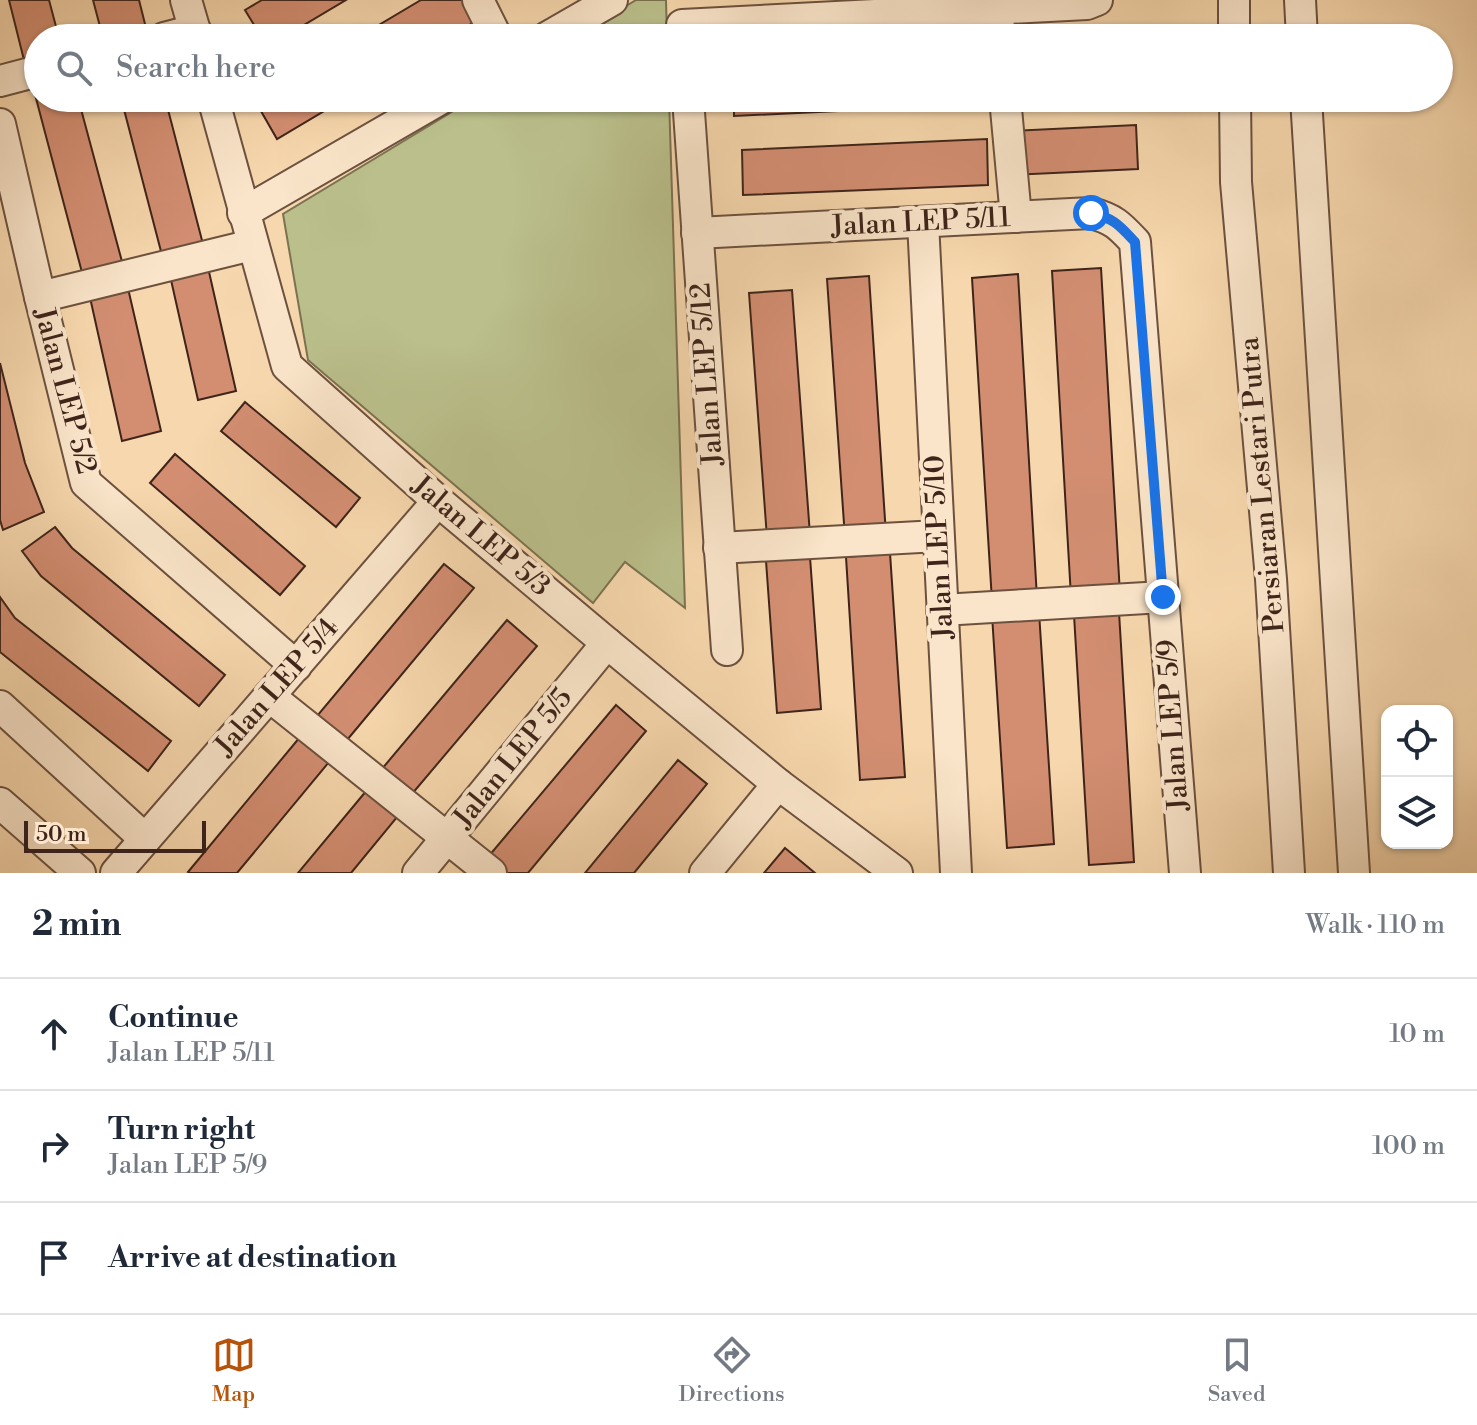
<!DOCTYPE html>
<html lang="en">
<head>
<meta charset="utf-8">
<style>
	body { margin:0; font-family:"Libre Bodoni",serif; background:#f2f2f3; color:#1f2937 }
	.controls { position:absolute; right:24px; bottom:24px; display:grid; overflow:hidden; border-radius:16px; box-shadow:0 2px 6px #0004 }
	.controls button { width:72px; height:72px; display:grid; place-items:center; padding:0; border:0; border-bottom:2px solid #e0e1e3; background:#fff; color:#1f2937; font:40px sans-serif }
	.scale { position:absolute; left:24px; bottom:20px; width:182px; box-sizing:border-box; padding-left:8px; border:4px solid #3e241a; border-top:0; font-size:22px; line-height:28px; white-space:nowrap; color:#3e241a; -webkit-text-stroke:6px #fae5ca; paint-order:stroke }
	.stop { position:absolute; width:24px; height:24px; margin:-18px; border:6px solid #1a73e8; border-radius:50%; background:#fff }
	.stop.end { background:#1a73e8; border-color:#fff; box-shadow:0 2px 8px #0008 }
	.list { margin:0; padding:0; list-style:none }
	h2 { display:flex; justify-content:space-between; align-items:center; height:104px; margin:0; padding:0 32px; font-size:34px }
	h2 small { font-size:26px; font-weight:400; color:#747a83 }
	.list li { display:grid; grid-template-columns:52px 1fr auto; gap:24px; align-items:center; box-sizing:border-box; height:112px; padding:0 32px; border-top:2px solid #e0e1e3 }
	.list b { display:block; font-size:30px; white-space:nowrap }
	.list p { margin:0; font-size:26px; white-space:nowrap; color:#747a83 }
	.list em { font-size:26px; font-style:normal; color:#747a83 }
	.icon { flex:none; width:44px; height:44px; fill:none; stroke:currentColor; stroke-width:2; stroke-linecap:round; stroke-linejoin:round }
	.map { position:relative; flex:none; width:1477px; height:873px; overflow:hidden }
	.search { position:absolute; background:#fff; box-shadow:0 2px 6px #0004; left:24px; right:24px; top:24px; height:88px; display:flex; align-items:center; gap:20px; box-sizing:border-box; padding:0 28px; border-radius:44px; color:#747a83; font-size:30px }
	.sheet { height:440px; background:#fff }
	nav { display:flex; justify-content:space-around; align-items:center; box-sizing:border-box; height:112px; border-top:2px solid #e0e1e3; background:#fff; font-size:22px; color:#747a83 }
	nav a { display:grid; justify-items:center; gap:4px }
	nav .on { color:#b45309 }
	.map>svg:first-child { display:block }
	.park { fill:#babf8b; stroke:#7c7252; stroke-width:2 }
	.building { fill:#d38e72; stroke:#3e241a; stroke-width:2 }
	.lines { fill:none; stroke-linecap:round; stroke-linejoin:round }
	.minor-casing { stroke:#6c513f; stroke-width:34 }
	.minor { stroke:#fae5ca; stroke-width:30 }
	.route { stroke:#1a73e8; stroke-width:10 }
	.labels { text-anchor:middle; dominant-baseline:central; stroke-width:8; stroke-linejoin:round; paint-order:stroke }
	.street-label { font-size:28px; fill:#3e241a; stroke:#fae5ca }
</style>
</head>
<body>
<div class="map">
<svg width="1477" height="873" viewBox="0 0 1477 873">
	<rect width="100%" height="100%" fill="#f7d7ad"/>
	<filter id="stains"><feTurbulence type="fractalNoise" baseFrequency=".0025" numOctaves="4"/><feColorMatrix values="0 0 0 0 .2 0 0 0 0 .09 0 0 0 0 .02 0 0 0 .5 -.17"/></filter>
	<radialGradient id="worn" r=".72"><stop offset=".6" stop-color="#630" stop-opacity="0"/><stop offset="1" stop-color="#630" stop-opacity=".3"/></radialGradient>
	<g class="park">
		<polygon points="636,0 666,0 667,38 574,38"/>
		<polygon points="475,98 669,98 685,608 625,562 593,603 308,360 283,214"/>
	</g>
	<g class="building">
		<polygon points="9,0 49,0 59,38 38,38 38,65 26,68"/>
		<polygon points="93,0 139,0 148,36 141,38 103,38"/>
		<polygon points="262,0 346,0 282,38 262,38 245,10"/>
		<polygon points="421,0 471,0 481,18 447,38 357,38"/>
		<polygon points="38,86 38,98 78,98 124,269 84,280 33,87"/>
		<polygon points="121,98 165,98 204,248 163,259"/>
		<polygon points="256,98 346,98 277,139 254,99"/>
		<polygon points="734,98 980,98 981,104 734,116"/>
		<polygon points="1136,125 1138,169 1012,175 1011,131"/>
		<polygon points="987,139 988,185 743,195 742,150"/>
		<polygon points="207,263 236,391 198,400 169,271"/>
		<polygon points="1101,268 1120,594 1071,597 1052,271"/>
		<polygon points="1018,274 1037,598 992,601 972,278"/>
		<polygon points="869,276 886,535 845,538 827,279"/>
		<polygon points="127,284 161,431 122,441 89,293"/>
		<polygon points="792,290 810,535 767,538 749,293"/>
		<polygon points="0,363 25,463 44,512 3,530 0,520"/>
		<polygon points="245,402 360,498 336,527 221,431"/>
		<polygon points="175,454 305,566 280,595 150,483"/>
		<polygon points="55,527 72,548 225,675 199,706 41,576 22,551"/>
		<polygon points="890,553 905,777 860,780 846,557"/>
		<polygon points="810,557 821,709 777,713 766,561"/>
		<polygon points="444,564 474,588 342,746 312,722"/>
		<polygon points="0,597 15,618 171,741 148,771 0,652"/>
		<polygon points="1039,612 1054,844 1007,848 992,615"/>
		<polygon points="1119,612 1134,862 1089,865 1074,615"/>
		<polygon points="507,620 537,646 406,801 376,776"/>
		<polygon points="616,705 646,731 528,873 495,873 483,863"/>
		<polygon points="300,737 329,762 237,873 190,873 188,872"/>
		<polygon points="678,760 707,784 634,873 585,873"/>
		<polygon points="367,790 398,816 351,873 298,873"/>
		<polygon points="785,848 815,873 764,873"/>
	</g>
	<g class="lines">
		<defs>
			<g id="minor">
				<polyline points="186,0 197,38"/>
				<polyline points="478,0 497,38"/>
				<polyline points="1234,0 1234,38"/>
				<polyline points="1300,0 1302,38"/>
				<polyline points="997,8 1000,38"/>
				<polyline points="682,25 1087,4 1097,0"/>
				<polyline points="164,38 195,30"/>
				<polyline points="546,38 612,0"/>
				<polyline points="0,81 38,71"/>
				<polyline points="213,98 287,366 438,501 607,643 778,784 897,873"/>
				<polyline points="688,98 727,650"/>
				<polyline points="1005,98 1016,217"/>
				<polyline points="1235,98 1236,182 1271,579 1289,873"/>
				<polyline points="1306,98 1354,873"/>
				<polyline points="0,124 40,297 86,483 296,666"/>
				<polyline points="243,213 442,98"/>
				<polyline points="923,222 956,873"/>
				<path d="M697,233l394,-20c23,6 29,13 44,29l50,631"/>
				<polyline points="40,297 252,245"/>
				<polyline points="719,548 938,536"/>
				<polyline points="942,610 1163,597"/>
				<polyline points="269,696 491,873"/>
				<polyline points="0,706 145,839"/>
				<polyline points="0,803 80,873"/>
				<polyline points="116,873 438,501"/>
				<polyline points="418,873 607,643"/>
				<polyline points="705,873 778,784"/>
			</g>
		</defs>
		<use href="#minor" class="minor-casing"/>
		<use href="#minor" class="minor"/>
	</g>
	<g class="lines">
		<path class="route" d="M1091,213c23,5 29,13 44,29l28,355"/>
	</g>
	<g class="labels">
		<g class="street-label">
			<text transform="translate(921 222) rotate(-3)">Jalan LEP 5/11</text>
			<text transform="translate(707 374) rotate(-94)">Jalan LEP 5/12</text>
			<text transform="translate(65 391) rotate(75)">Jalan LEP 5/2</text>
			<text transform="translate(1262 485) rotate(-95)">Persiaran Lestari Putra</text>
			<text transform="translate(481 536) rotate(40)">Jalan LEP 5/3</text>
			<text transform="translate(939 547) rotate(-93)">Jalan LEP 5/10</text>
			<text transform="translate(277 687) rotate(-49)">Jalan LEP 5/4</text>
			<text transform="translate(1173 725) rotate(-94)">Jalan LEP 5/9</text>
			<text transform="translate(513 758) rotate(-51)">Jalan LEP 5/5</text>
		</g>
	</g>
	<rect width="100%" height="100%" filter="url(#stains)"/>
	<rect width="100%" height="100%" fill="url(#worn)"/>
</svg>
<div class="controls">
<button><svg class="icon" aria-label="locate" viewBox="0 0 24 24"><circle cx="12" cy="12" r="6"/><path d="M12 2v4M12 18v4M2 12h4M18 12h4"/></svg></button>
<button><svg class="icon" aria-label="layers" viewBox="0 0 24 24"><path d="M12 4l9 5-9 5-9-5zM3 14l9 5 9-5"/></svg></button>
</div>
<div class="scale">50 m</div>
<div class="stop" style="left:1091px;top:213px"></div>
<div class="stop end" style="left:1163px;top:597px"></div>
<div class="search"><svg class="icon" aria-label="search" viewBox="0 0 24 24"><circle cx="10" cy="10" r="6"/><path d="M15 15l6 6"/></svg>Search here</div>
</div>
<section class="sheet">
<h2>2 min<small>Walk · 110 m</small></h2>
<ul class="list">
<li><svg class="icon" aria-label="ahead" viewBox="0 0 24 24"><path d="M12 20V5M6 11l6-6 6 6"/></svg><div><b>Continue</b><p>Jalan LEP 5/11</p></div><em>10 m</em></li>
<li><svg class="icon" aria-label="right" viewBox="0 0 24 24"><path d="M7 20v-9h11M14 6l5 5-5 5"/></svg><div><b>Turn right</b><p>Jalan LEP 5/9</p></div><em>100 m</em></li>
<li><svg class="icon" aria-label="arrive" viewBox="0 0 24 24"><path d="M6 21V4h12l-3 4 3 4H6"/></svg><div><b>Arrive at destination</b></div></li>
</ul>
</section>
<nav>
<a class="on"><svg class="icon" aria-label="map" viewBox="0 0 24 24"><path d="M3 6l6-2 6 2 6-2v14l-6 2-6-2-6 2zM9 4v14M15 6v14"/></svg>Map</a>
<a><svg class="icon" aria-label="directions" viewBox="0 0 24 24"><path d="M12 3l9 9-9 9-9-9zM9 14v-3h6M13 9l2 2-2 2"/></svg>Directions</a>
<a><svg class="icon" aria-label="saved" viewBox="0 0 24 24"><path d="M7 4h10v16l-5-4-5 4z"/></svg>Saved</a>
</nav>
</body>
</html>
